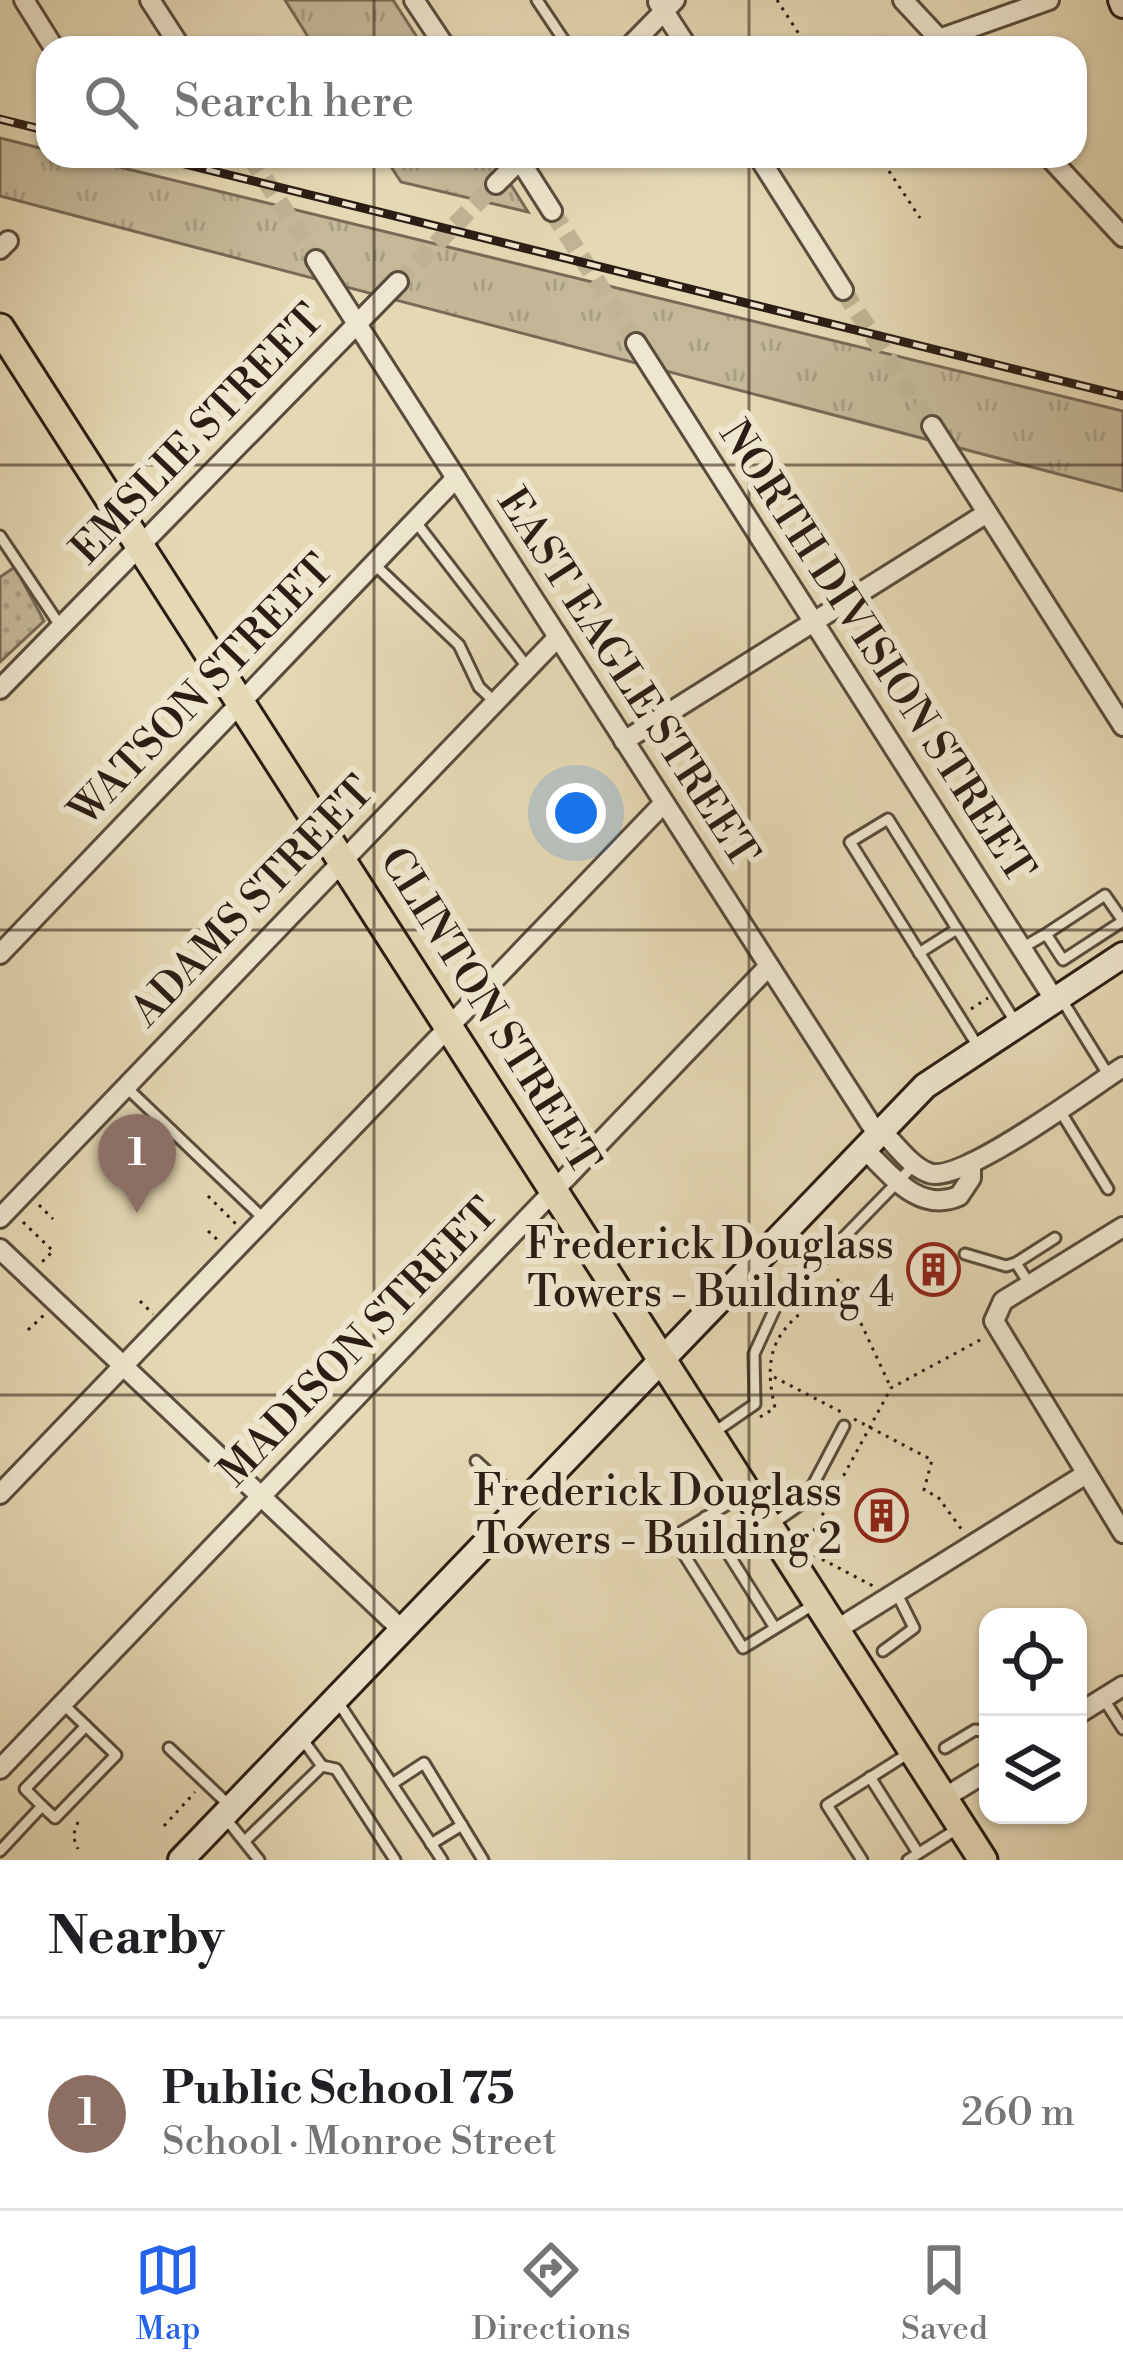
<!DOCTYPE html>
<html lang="en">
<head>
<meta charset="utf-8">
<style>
	body { margin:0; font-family:"Libre Bodoni",serif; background:#f6f6f6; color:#202124 }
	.controls { position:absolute; right:36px; bottom:36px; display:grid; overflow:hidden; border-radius:24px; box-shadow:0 3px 9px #0004 }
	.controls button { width:108px; height:108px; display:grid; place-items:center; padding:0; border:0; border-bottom:3px solid #e0e0e0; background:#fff; color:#202124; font:60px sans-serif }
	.you { position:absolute; left:576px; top:813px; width:42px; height:42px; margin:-30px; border:9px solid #fff; border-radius:50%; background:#1a73e8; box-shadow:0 0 0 18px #1a73e833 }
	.badge { display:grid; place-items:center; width:78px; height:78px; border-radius:50%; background:#2563eb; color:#fff; font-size:39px; font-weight:700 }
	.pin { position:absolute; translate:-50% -99px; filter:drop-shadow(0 3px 6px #0008) }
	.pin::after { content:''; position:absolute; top:63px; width:42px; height:36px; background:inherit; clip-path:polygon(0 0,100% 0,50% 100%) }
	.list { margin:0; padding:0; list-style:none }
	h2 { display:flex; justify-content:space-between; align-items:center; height:156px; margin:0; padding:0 48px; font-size:51px }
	h2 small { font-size:39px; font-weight:400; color:#757577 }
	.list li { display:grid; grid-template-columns:78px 1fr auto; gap:36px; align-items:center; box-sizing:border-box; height:192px; padding:0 48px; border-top:3px solid #e0e0e0 }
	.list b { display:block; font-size:45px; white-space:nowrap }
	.list p { margin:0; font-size:39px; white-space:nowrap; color:#757577 }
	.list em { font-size:39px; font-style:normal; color:#757577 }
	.icon { flex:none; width:66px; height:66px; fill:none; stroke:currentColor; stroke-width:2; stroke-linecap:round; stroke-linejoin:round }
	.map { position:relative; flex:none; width:1123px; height:1860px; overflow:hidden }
	.search { position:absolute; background:#fff; box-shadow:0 3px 9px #0004; left:36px; right:36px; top:36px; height:132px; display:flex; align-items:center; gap:30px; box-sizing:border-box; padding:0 42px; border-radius:36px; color:#757577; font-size:45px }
	.sheet { height:348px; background:#fff }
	nav { display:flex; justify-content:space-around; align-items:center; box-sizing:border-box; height:168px; border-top:3px solid #e0e0e0; background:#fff; font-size:33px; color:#757577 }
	nav a { display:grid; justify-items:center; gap:6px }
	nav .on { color:#2563eb }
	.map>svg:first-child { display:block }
	.grass { fill:url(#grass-tufts); stroke:#786a56; stroke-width:3 }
	.park { fill:url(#park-dots); stroke:#786a56; stroke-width:3 }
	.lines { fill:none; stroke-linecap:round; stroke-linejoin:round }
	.street-tunnel { stroke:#c0b394; stroke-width:18; stroke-dasharray:18 9; stroke-linecap:butt }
	.lane-casing { stroke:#5a4c3c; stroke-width:15 }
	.street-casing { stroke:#5a4c3c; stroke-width:24 }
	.secondary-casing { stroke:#2b1d14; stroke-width:30 }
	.primary-casing { stroke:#2b1d14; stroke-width:33 }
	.path { stroke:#2b1d14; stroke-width:3; stroke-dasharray:3 6; stroke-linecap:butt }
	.lane { stroke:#eee6ce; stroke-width:9 }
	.street { stroke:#eee6ce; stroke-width:18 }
	.secondary { stroke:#eee6ce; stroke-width:24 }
	.primary { stroke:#e5d8b4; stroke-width:27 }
	.rail-casing { stroke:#2b1d14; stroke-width:9 }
	.rail { stroke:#eee6ce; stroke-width:4.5; stroke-dasharray:14; stroke-linecap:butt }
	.grid { fill:none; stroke:#2b1d14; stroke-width:3; stroke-opacity:0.55 }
	.labels { text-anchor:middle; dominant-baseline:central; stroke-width:12; stroke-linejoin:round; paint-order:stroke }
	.street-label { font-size:42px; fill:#2b1d14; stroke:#eee6ce }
	.poi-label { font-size:42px; fill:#2b1d14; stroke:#eee6ce; text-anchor:end }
</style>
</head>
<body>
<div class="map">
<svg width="1123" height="1860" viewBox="0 0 1123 1860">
	<defs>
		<pattern id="grass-tufts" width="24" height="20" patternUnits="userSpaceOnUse" patternTransform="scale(3)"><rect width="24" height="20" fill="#c5b899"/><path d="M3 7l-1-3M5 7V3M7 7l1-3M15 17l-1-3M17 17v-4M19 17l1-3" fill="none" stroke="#a99e83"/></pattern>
		<pattern id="park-dots" width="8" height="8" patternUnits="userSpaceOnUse" patternTransform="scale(3)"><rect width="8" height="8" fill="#c5b899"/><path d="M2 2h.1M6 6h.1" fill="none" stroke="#a99e83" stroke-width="1.8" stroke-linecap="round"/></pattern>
	</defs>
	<rect width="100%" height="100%" fill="#e5d8b4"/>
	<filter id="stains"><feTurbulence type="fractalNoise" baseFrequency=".00167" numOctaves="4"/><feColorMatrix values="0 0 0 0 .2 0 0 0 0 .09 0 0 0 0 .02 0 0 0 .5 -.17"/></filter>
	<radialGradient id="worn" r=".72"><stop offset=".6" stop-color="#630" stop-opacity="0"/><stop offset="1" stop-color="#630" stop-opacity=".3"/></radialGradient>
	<g class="grass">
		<polygon points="285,0 393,0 424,48 315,48"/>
		<polygon points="0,138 48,150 48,156 74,156 1123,411 1123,491 0,196"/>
		<polygon points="384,156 493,156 528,212 401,182"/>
	</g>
	<polygon class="park" points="15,567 44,621 0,662 0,577"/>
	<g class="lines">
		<g class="street-tunnel">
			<polyline points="250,156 316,260"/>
			<polyline points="552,211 636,343"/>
			<polyline points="398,282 496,184"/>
			<polyline points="843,290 932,426"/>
		</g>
		<defs>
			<g id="lane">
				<polyline points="537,0 569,48"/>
				<polyline points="415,521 528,668"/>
				<polyline points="0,536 61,627"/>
				<polyline points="374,564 459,645 479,687 495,702"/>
				<polyline points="1022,948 1046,934 1063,960 1123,921 1105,895 1046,934"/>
				<polyline points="919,953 957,929"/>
				<polyline points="1062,1000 1109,1076"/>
				<polyline points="979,1048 850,842 888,819 1016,1023"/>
				<polyline points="126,1087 264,1219"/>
				<polyline points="1059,1109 1108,1189"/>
				<polyline points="965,1254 1006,1266 1016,1263 1030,1285"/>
				<polyline points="1016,1263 1055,1238"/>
				<polyline points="815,1267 915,1164"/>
				<polyline points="716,1431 755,1404 754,1354 776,1306 746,1276"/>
				<polyline points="476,1461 522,1504"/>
				<polyline points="743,1495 673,1537 743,1648 813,1605"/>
				<polyline points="705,1517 775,1628"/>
				<polyline points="774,1523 804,1502 844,1426"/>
				<polyline points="883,1651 914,1628 896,1592"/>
				<polyline points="1103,1698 1123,1729"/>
				<polyline points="338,1702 442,1860"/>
				<polyline points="169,1748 231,1807"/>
				<polyline points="945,1748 975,1730 988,1732"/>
				<polyline points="322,1766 336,1769 395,1860"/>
				<polyline points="870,1777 918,1853"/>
				<polyline points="392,1784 424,1763 483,1860"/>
				<polyline points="42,1806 25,1789 86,1726"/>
				<polyline points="227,1820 259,1860"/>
				<polyline points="246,1840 322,1766 303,1740"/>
				<polyline points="431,1844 462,1825"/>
				<polyline points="0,1851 42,1806 55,1818 116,1755 63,1704"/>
				<polyline points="862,1860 827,1805 909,1753"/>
				<polyline points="908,1860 957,1829"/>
			</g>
			<g id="street">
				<polyline points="24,0 54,48"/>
				<polyline points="150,0 181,48"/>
				<polyline points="414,0 446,48"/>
				<polyline points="903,0 944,44"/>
				<polyline points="658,2 688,48"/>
				<polyline points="939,39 1049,0"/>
				<polyline points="628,48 675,0"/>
				<polyline points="517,156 552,211"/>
				<polyline points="758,156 843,290"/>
				<polyline points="1048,156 1123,237"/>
				<polyline points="496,184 524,156"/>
				<polyline points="0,249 8,241"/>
				<polyline points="316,260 877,1134"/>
				<polyline points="636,343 1054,999"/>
				<polyline points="932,426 1123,726"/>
				<polyline points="0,689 398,282"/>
				<polyline points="624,741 987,513"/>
				<polyline points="0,954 456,478"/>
				<path d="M881,1130c13,13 30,37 48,43 32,12 162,-86 194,-106"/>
				<path d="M864,1149c26,24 54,65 95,47l12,-18v-15"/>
				<polyline points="0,1218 558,637"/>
				<polyline points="1123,1227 1003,1301 994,1321 1123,1533"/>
				<polyline points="0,1249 401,1629"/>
				<polyline points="0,1494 664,803"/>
				<polyline points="836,1630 1086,1474"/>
				<polyline points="1078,1714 1123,1686"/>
				<polyline points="0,1769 769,966"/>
				<polyline points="944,1798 988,1771"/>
			</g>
			<g id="secondary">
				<polyline points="1121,0 1123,5"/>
				<polyline points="181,1860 925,1086 1123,955"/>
			</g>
			<polyline id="primary" points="0,328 983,1860"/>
		</defs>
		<use href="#lane" class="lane-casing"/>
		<use href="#street" class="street-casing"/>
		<use href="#secondary" class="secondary-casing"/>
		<use href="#primary" class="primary-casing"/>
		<g class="path">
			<polyline points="777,0 808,48"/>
			<polyline points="879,156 920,218"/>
			<polyline points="971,1009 988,998"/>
			<polyline points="124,1118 149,1141"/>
			<polyline points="108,1134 121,1147"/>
			<polyline points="116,1141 129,1127 127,1142 138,1131"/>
			<polyline points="208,1196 238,1226"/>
			<polyline points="39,1205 53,1219"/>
			<polyline points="23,1222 53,1251 42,1262"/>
			<polyline points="208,1231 221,1243"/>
			<polyline points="140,1301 153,1314"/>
			<polyline points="28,1330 44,1315"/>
			<polyline points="774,1377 845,1414"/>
			<path d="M760,1417l15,-9c-19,-79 22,-86 65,-130l51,110"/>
			<polyline points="854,1419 932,1460 924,1490 938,1497 962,1530"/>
			<polyline points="805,1547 891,1388 982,1339"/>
			<polyline points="814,1555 875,1587"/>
			<polyline points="78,1822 73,1836 78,1849"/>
			<polyline points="164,1826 195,1792"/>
		</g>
		<use href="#lane" class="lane"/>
		<use href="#street" class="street"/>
		<use href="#secondary" class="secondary"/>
		<use href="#primary" class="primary"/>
		<defs>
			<g id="rail">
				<polyline points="0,119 48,131"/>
				<polyline points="152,156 1123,396"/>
			</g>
		</defs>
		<use href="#rail" class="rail-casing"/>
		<use href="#rail" class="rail"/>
	</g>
	<path class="grid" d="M374,0v48M749,0v48M374,156v1704M749,156v1704M0,465h1123M0,930h1123M0,1395h1123"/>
	<defs>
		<symbol id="building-ring" viewBox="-11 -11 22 22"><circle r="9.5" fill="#eee6ce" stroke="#8f2418" stroke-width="1.5"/><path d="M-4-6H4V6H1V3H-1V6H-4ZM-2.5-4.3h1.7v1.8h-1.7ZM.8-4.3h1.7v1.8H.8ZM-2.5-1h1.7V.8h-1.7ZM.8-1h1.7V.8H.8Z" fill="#8f2418"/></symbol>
	</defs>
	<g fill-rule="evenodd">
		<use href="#building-ring" x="904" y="1240" width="59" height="59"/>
		<use href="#building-ring" x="852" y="1486" width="59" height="59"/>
	</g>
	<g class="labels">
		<g class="street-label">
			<text transform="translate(198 435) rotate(-46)">EMSLIE STREET</text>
			<text transform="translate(876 652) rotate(57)">NORTH DIVISION STREET</text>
			<text transform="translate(627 678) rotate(57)">EAST EAGLE STREET</text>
			<text transform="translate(202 691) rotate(-46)">WATSON STREET</text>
			<text transform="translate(253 902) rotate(-46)">ADAMS STREET</text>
			<text transform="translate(489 1011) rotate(58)">CLINTON STREET</text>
			<text transform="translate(359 1343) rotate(-46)">MADISON STREET</text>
		</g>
		<g class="poi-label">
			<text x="894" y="1245">Frederick Douglass<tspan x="894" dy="48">Towers - Building 4</tspan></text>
			<text x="842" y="1492">Frederick Douglass<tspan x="842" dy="48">Towers - Building 2</tspan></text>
		</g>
	</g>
	<rect width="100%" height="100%" filter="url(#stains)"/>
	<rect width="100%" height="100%" fill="url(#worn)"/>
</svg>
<div class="controls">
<button><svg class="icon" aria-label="locate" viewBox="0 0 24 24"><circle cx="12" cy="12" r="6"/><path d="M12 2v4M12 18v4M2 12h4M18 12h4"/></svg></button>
<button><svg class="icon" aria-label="layers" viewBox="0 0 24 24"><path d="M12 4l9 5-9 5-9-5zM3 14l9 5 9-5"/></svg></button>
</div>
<div class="you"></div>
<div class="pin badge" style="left:137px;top:1213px;background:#8d6e63">1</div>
<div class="search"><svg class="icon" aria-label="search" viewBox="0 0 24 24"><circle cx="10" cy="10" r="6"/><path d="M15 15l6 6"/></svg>Search here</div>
</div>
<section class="sheet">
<h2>Nearby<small></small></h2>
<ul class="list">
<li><span class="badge" style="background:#8d6e63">1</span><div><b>Public School 75</b><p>School · Monroe Street</p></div><em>260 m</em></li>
</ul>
</section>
<nav>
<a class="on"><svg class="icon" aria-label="map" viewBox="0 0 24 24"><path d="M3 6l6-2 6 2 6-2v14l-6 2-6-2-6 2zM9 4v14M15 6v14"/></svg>Map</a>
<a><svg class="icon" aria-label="directions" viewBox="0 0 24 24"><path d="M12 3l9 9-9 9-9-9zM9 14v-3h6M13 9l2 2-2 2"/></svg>Directions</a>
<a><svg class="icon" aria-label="saved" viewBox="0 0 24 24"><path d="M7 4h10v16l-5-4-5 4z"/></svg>Saved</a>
</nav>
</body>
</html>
